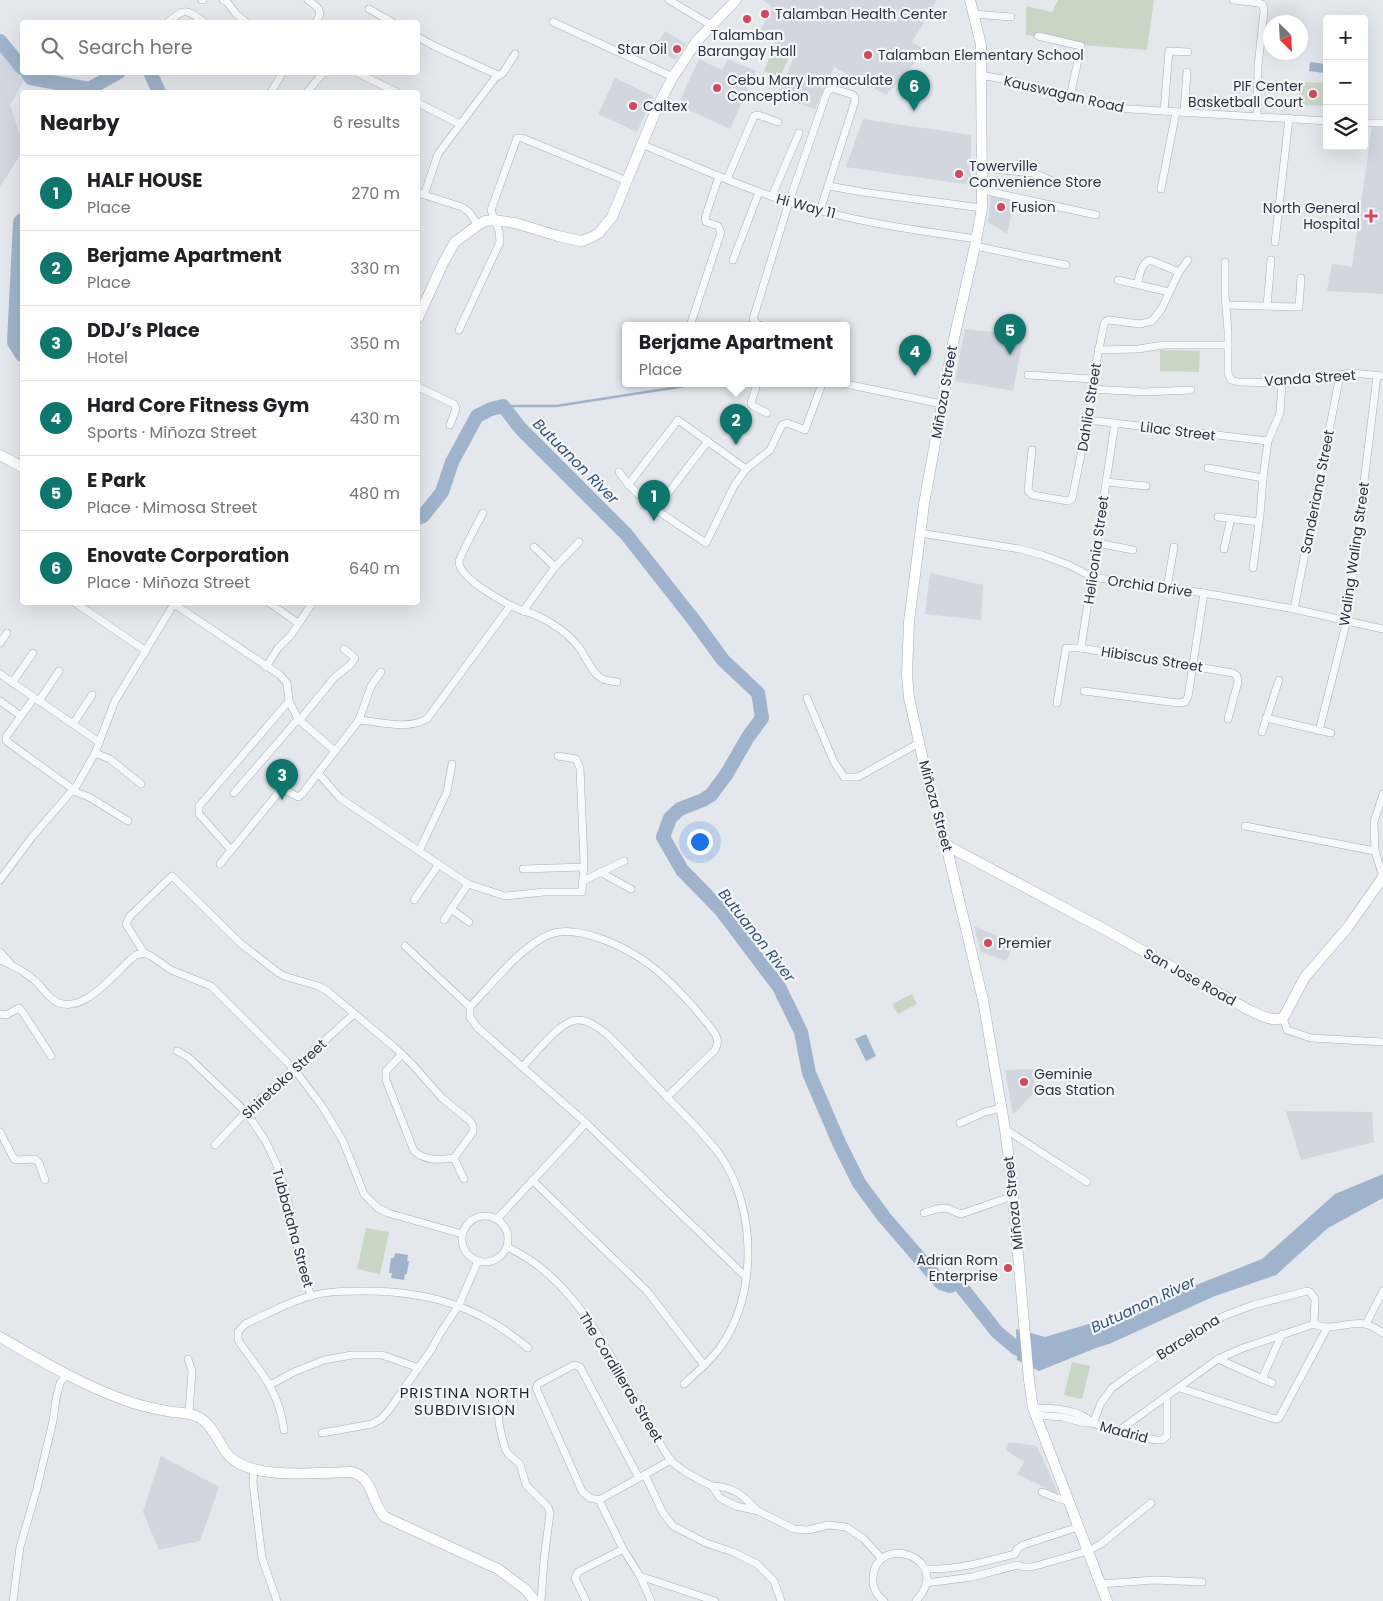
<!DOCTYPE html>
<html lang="en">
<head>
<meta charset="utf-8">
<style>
	body { margin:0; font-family:Poppins,sans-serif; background:#f6f6f6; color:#202124 }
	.controls { position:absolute; right:15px; top:15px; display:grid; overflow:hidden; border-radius:5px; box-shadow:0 5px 20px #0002 }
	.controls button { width:45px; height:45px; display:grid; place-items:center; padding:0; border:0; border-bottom:1px solid #e0e0e0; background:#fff; color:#202124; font:25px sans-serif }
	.compass { position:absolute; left:1263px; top:15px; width:45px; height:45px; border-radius:50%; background:#fff; box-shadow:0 5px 20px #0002; rotate:156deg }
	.you { position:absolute; left:699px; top:841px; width:18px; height:18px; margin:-12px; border:4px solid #fff; border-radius:50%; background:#1a73e8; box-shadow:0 0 0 8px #1a73e833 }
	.badge { display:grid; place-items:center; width:32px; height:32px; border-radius:50%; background:#0f766e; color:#fff; font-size:16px; font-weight:700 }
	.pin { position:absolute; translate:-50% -41px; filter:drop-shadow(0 1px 2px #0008) }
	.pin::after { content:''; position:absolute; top:26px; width:18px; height:15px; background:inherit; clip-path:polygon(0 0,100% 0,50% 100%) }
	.popup { position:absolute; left:622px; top:322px; width:228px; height:65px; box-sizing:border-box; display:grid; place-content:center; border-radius:5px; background:#fff; filter:drop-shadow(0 1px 4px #0005); font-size:16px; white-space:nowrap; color:#757577 }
	.popup b { font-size:19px; color:#202124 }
	.popup::after { content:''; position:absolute; left:50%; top:100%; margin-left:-10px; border:10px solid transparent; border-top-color:#fff }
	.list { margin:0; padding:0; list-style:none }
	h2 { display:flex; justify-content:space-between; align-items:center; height:65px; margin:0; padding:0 20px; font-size:21px }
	h2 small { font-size:16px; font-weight:400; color:#757577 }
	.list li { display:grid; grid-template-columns:32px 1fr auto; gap:15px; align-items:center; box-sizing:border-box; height:75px; padding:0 20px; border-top:1px solid #e0e0e0 }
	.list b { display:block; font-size:19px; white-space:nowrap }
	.list p { margin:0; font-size:16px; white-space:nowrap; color:#757577 }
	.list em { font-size:16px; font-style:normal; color:#757577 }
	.icon { flex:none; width:28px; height:28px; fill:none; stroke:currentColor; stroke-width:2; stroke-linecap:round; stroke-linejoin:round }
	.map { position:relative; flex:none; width:1383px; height:1601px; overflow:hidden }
	.search { position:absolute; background:#fff; box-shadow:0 5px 20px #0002; left:20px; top:20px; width:400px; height:55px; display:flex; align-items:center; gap:12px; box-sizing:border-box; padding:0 18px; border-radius:5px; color:#757577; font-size:19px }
	.panel { position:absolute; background:#fff; box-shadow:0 5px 20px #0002; left:20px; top:90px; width:400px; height:515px; border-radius:5px }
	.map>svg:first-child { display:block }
	.built { fill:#d2d6de }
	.green { fill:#c9d6c5 }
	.water { fill:#9fb4cc }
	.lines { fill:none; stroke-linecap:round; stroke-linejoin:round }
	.stream { stroke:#9fb4cc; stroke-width:2.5 }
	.river { stroke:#9fb4cc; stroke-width:14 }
	.street-casing { stroke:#a9aeb7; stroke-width:8 }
	.secondary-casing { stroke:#a9aeb7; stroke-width:11 }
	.street { stroke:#f7f8fa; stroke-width:7 }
	.secondary { stroke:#fff; stroke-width:10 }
	.poi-dot { fill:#d1495b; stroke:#f4f6f9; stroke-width:2 }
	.labels { text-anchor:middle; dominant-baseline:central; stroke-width:4.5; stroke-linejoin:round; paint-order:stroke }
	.poi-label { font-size:14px; fill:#2b3445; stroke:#f4f6f9; text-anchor:start }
	.street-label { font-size:14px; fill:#2b3445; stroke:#f4f6f9 }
	.water-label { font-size:15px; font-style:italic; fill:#34527a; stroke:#f4f6f9 }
	.neighbourhood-label { font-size:15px; letter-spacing:1px; fill:#1d2536; stroke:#f4f6f9 }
</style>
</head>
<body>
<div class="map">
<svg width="1383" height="1601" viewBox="0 0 1383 1601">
	<rect width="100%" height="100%" fill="#e4e7ec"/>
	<g class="built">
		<polygon points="763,0 937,0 912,42 926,50 886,95 834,67 815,109 778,96 795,54 758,34 773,8"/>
		<polygon points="665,31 686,44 675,60 655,47"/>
		<polygon points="0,51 24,80 10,105 22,142 22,152 0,187"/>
		<polygon points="699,59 722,70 728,59 756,71 730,129 678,105"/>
		<polygon points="615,78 653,96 637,132 598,114"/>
		<polygon points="863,119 971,135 971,185 846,167"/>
		<polygon points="1372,126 1383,127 1383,294 1327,291 1332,264 1352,267"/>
		<polygon points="991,194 1015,199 1007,234 988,222"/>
		<polygon points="965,329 1024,335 1013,391 955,381"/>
		<polygon points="930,573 983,585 981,620 925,614"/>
		<polygon points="974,926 1014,943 1006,961 981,952"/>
		<polygon points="1033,1069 1035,1092 1013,1115 1005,1070"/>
		<polygon points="1286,1111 1372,1112 1374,1142 1301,1160"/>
		<polygon points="1009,1442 1037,1446 1059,1495 1017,1474 1024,1462 1006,1450"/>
		<polygon points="161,1456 219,1487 200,1541 159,1550 143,1512"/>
	</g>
	<g class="green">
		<polygon points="1058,0 1154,0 1147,50 1082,45 1026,35 1026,6 1052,12"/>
		<polygon points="775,45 791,52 780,78 764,71"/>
		<polygon points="1300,82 1327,83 1327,106 1298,105"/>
		<polygon points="1160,350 1200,351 1199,372 1160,371"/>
		<polygon points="912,994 917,1004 898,1014 892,1004"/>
		<polygon points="366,1228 389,1232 380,1274 357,1269"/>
		<polygon points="1072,1362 1090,1366 1082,1399 1064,1395"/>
	</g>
	<g class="water">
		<polygon points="1310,62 1325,64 1324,73 1309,71"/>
		<polygon points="866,1034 876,1056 866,1061 855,1039"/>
		<polygon points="1383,1174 1383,1198 1328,1228 1276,1275 1215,1296 1109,1344 1096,1348 1039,1371 1017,1360 1016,1329 1045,1337 1125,1313 1262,1259 1335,1194"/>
		<polygon points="395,1253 408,1255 407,1261 409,1261 407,1274 405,1274 404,1280 391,1278 392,1273 389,1273 391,1258 394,1258"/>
	</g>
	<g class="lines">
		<polyline class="stream" points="503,406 556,406 698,384"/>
		<g class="river">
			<polyline points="0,41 22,68"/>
			<polyline points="27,72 31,78 89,89 119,72"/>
			<polyline points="150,72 159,92"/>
			<polyline points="22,220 20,222 14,342 22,355"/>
			<polyline points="418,518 423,516 442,492 452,462 477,416 491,409 503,406 521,429 626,534 693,619 723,660 758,693 762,718 748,737 726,775 711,795 703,800 680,809 670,818 663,837 682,870 721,910 779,987 801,1032 809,1073 840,1145 859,1183 884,1217 941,1283 950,1286 956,1283 959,1284 997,1332 1016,1348 1033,1355"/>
		</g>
		<defs>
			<g id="street">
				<polyline points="202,0 203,0"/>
				<polyline points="223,0 227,2 236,14 246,22"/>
				<path d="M308,0c10,7 16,11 8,22"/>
				<polyline points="669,0 711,25"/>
				<polyline points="1233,0 1259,3 1263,5 1264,11 1258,66 1257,117"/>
				<polyline points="369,9 392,22"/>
				<polyline points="974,14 1011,17"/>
				<path d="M168,22c17,-14 18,-13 36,0"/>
				<polyline points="553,22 673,77"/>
				<polyline points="1038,36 1081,46 1070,97"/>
				<polyline points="418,37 434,46 498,75"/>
				<polyline points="356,72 396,92"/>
				<polyline points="980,75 1014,81 1047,92 1114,108 1327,121"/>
				<polyline points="271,92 283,72"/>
				<polyline points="307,92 324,72"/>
				<polyline points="418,103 460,124"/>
				<polyline points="1164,111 1169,51 1188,52"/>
				<polyline points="1184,112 1187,72"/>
				<polyline points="1364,123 1383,123"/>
				<path d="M643,145c48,19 96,42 146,57 61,19 124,28 188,37"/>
				<polyline points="982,168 1033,173 1058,183"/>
				<polyline points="727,179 754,116 758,115 778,122"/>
				<polyline points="829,186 862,192 982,208"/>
				<polyline points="1161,189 1176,112"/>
				<polyline points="982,190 1096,215"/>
				<polyline points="418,193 462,207 469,212 478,225"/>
				<polyline points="424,195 438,154 495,78 503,73 515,54"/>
				<polyline points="772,196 799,133"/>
				<polyline points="1275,242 1289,118"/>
				<polyline points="975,246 1066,265"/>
				<polyline points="733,260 759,192"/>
				<polyline points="1225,262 1225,294 1228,331 1228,373 1231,380 1238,382 1282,383 1352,373 1383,376"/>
				<polyline points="1118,280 1169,292"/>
				<path d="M1137,284c3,-9 4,-21 13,-24l29,12"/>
				<polyline points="1226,305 1299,307 1301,278"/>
				<polyline points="1267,306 1271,260"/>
				<polyline points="690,326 721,232 718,226 706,222 705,218 719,176"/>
				<polyline points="763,326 757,324 753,319 789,202 827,92 832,88 853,95 855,98 855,101 820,211"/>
				<polyline points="459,330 500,242 499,231 491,210 517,138 522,138 627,181"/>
				<polyline points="1098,350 1138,349 1164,345 1228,345"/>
				<polyline points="1028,375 1093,379"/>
				<polyline points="757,384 751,403 753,406 767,413"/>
				<polyline points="846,384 942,404"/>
				<polyline points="418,387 454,404 456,409 450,425"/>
				<polyline points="1091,389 1144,392 1191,390"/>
				<polyline points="1088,420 1268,441"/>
				<polyline points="1032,450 1028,490 1032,495 1068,501 1072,499 1088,420 1093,379 1104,324 1106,321 1109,320 1140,324 1152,321 1161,310 1179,272 1188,260"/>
				<polyline points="1208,468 1263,478"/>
				<path d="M619,472c21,31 56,50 87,71l28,-57 12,-17 24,-19 12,-25 5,-2 18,7 17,-46"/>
				<polyline points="1106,482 1146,486"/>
				<polyline points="628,485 678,420 746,469"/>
				<polyline points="656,509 708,441"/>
				<path d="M483,513c-4,8 -23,42 -24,49 0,17 49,43 64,49l32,-44 24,-25"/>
				<polyline points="1218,517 1259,522"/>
				<polyline points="920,533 1020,549 1042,555 1069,565 1092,577 1204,593 1294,609 1383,629"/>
				<polyline points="1097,543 1133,550"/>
				<polyline points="534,547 555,567"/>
				<polyline points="1224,549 1231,518"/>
				<polyline points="1253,568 1260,515 1263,478 1268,441 1280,413 1282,383"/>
				<polyline points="1167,588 1174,547"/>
				<polyline points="74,602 146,651"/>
				<polyline points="268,602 298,623"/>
				<polyline points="174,604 280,675 287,683 289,701 298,719 335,751"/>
				<polyline points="1294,609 1340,375"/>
				<path d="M523,611c19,4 43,20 55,35 8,10 13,26 23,32 4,3 11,3 16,4"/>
				<polyline points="0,643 7,633"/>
				<polyline points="1081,648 1115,423"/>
				<polyline points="266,667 278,648 291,635 313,602"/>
				<polyline points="0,674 99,742"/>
				<polyline points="12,683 33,653"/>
				<polyline points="1084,691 1178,703 1185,702 1188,697 1204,593"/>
				<polyline points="807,698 834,762 844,777 858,777 919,743"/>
				<polyline points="0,701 21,716 6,737 6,740 9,743 74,790"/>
				<polyline points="39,701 59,671"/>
				<polyline points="1057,703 1066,648 1081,648 1233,673 1237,676 1238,682 1228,719"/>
				<polyline points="21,716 34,698"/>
				<polyline points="1266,718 1331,733"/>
				<polyline points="359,720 371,686 381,672"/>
				<polyline points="299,721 334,678 351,664 355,658 344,649"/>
				<polyline points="73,724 92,695"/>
				<polyline points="1319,731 1347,620 1377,376"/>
				<polyline points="1262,732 1279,680"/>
				<polyline points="95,753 110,759 141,784"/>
				<polyline points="319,774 340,798 468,884 505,896 544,892 582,892 584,862 580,768 576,759 558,756"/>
				<polyline points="73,791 89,797 128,821"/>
				<polyline points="234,793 298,719"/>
				<polyline points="1383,794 1374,822 1375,851 1383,877"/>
				<polyline points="1245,826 1375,851"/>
				<polyline points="231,850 199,814 199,806 289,701"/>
				<polyline points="419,851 447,792 452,764"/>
				<path d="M220,864l59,-72 6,-2 13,7 4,-3 57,-74c22,2 48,10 68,-1l83,-113"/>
				<polyline points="523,869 584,867"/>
				<polyline points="600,872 631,889"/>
				<polyline points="0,880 32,837 77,785 95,753 115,701 175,602"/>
				<polyline points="583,881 624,861"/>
				<polyline points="414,900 439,864"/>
				<polyline points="451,909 469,922"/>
				<polyline points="444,920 468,884"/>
				<polyline points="405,946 470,1007"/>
				<polyline points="0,952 10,963"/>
				<path d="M0,960c12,5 24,11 34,20 6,5 10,11 16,17 26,25 62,-20 80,-37l6,-5 8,-2"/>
				<polyline points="0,1014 6,1015 19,1008 22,1011 51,1056"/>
				<polyline points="1283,1018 1287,1030 1311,1038 1383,1042"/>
				<polyline points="177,1051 188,1057 246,1112 265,1140 276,1163 286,1192 301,1265 311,1296"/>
				<path d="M402,1054l-16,17v9l28,71c11,10 25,9 40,7l19,-26v-6l-3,-5 -28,-23 -31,-35 -18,-17 -67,-56 -8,-4 -34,-10 -8,-5 -36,-28 -68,-67 -42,40 -4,8 18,29 7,3 20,14 40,16 83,83 28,37 21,35 21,53 14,14 10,5 74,21"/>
				<path d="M522,1067c13,-12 39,-48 56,-47 12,0 22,9 31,16 20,21 40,42 60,63 18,18 36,36 51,56 37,53 38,142 -1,194 -10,13 -23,24 -35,35"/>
				<path d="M667,1097l48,-47c2,-5 4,-9 1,-14 -2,-5 -6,-9 -9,-13 -18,-22 -47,-54 -72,-68 -19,-12 -53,-26 -76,-23 -29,3 -69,54 -89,75v10l7,10 109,96 160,154"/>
				<polyline points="960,1123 985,1112 1001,1108"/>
				<polyline points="1005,1129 1087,1182"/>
				<polyline points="0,1132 14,1159 18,1160 35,1159 39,1163 45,1180"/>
				<polyline points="215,1145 246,1112 354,1014"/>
				<polyline points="454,1158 464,1179"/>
				<polyline points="532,1180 647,1291 704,1365"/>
				<path d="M924,1213c7,-2 17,-7 25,-4 5,2 7,4 12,5l52,-18"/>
				<circle cx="485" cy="1239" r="23"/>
				<polyline points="497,1219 586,1123"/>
				<path d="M507,1247c72,33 104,113 142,176 7,12 13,26 21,36 10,12 29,21 42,27"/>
				<polyline points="1366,1324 1383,1291"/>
				<polyline points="188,1359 192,1371 189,1413"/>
				<polyline points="1218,1359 1272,1383"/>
				<polyline points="1262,1379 1282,1334"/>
				<polyline points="270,1385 294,1372 324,1360 352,1355 382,1355 419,1368"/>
				<polyline points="1180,1388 1275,1419 1279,1418 1327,1328"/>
				<path d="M505,1398c-12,13 -4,35 0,50l3,6 12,10 6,21 22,22 2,6 -6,47 -3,41"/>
				<path d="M1033,1408c20,0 45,1 60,15"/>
				<polyline points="1035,1415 1062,1417 1085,1423 1093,1423 1117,1432 1156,1440 1162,1440 1167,1436 1167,1396"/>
				<polyline points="1093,1423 1101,1403 1112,1388 1134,1372 1201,1328 1224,1316 1253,1305 1307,1291 1310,1292 1315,1299 1314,1324"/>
				<path d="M284,1430c-5,-39 -22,-56 -44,-87l-2,-4v-7l7,-8c20,-9 45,-23 66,-28 16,-5 36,-5 53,-5 64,0 115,15 164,57"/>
				<path d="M1117,1432l101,-73 25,-11 71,-24c16,8 34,-3 51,0 6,1 13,6 18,9"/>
				<polyline points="322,1433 372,1424 381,1419 389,1410 431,1350 441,1332 459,1305 478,1261"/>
				<polyline points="254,1469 253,1483 262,1558 277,1601"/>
				<polyline points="645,1475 663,1513 673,1526 706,1543 733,1552 757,1564 774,1581 781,1601"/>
				<polyline points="639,1478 580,1367 575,1365 572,1366 538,1384 536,1388 582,1491 590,1498 599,1500 671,1460"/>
				<polyline points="1042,1492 1057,1498 1068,1501"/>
				<polyline points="599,1500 623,1549 640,1576 651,1601"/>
				<path d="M758,1511c-16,-16 -23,-24 -46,-25l8,12 16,8 22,5 36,18 14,1 20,-5 18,2 18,12 18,20"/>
				<path d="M925,1569c31,1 60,-7 90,-15l2,-5 6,-4 55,-18"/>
				<polyline points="640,1576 715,1601"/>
				<polyline points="926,1583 972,1577 1018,1565 1023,1567 1032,1567 1088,1551 1101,1544 1151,1503"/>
				<polyline points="1101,1584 1154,1580 1202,1582"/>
				<polyline points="13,1601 20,1547 36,1492 53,1421 56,1399 60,1383 66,1376"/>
				<polyline points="586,1601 575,1578 578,1572 623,1549"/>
				<path d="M884,1601c-8,-6 -12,-14 -11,-24 4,-46 82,-18 43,24"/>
			</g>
			<g id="secondary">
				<polyline points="970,0 981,45 982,208 975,246 953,343 924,504 909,622 907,675 909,698 914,720 930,791 946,845 983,1000 1005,1129 1011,1175 1029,1380 1033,1408 1107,1601"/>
				<polyline points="418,318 443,263 455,242 478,225 485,221 494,220 515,223 558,236 581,241 590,238 599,233 612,217 659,103 673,77 696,42 736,0"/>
				<polyline points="0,455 22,467"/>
				<path d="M946,845l156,83 147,82c11,5 21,12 34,8l22,-41 43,-50 35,-50"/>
				<path d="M0,1337c43,25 85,50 133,66 13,4 27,7 40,9 8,1 15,1 23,4 17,7 21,26 33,40 24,25 90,16 122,16 24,5 19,31 34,45l113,52 27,20 10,12"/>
			</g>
		</defs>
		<use href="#street" class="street-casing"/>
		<use href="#secondary" class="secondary-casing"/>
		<use href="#street" class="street"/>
		<use href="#secondary" class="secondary"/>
	</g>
	<g class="poi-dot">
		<circle cx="765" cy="14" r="5"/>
		<circle cx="747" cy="19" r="5"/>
		<circle cx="677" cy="49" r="5"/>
		<circle cx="868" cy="55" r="5"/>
		<circle cx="717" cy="88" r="5"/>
		<circle cx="1313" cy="94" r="5"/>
		<circle cx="633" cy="106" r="5"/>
		<circle cx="959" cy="174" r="5"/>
		<circle cx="1001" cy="207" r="5"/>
		<path d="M1368.5 208.5h5v5h5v5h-5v5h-5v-5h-5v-5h5z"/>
		<circle cx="988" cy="943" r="5"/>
		<circle cx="1024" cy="1082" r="5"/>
		<circle cx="1008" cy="1268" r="5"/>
	</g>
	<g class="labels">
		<g class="poi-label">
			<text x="775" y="14">Talamban Health Center</text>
			<text x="747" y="35" text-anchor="middle">Talamban<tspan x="747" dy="16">Barangay Hall</tspan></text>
			<text x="667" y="49" text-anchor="end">Star Oil</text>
			<text x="878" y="55">Talamban Elementary School</text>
			<text x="727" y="80">Cebu Mary Immaculate<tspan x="727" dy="16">Conception</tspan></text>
			<text x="1303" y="86" text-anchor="end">PIF Center<tspan x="1303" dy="16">Basketball Court</tspan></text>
			<text x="643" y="106">Caltex</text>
			<text x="969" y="166">Towerville<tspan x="969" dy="16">Convenience Store</tspan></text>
			<text x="1011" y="207">Fusion</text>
			<text x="1360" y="208" text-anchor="end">North General<tspan x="1360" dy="16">Hospital</tspan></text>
			<text x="998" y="943">Premier</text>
			<text x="1034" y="1074">Geminie<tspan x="1034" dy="16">Gas Station</tspan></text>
			<text x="998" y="1260" text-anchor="end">Adrian Rom<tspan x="998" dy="16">Enterprise</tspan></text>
		</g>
		<g class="street-label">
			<text transform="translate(1064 94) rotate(13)">Kauswagan Road</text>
			<text transform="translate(806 206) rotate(15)">Hi Way 11</text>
			<text transform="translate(1310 378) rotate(-4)">Vanda Street</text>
			<text transform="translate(944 392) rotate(-80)">Miñoza Street</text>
			<text transform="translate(1089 407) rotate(-81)">Dahlia Street</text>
			<text transform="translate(1178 431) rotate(7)">Lilac Street</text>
			<text transform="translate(1317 492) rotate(-79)">Sanderiana Street</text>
			<text transform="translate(1096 550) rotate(-82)">Heliconia Street</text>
			<text transform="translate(1354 554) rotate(-82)">Waling Waling Street</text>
			<text transform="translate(1150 586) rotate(8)">Orchid Drive</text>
			<text transform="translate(1152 659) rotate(9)">Hibiscus Street</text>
			<text transform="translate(936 806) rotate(75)">Miñoza Street</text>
			<text transform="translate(1190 977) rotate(29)">San Jose Road</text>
			<text transform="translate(284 1079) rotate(-43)">Shiretoko Street</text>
			<text transform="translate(1013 1203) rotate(-96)">Miñoza Street</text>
			<text transform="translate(293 1228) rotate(75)">Tubbataha Street</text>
			<text transform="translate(1188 1337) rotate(-32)">Barcelona</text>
			<text transform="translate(621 1377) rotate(59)">The Cordilleras Street</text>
			<text transform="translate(1124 1432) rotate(15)">Madrid</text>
		</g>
		<g class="water-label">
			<text transform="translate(576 461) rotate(45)">Butuanon River</text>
			<text transform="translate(757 935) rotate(52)">Butuanon River</text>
			<text transform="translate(1143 1304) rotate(-25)">Butuanon River</text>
		</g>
		<g class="neighbourhood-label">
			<text x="465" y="1392">PRISTINA NORTH<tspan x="465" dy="17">SUBDIVISION</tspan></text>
		</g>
	</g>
</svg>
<div class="controls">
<button>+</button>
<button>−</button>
<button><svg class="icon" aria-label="layers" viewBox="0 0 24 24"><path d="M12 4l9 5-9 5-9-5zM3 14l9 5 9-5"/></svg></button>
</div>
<svg class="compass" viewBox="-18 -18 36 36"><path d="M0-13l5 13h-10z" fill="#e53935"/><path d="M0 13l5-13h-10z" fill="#757577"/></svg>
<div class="you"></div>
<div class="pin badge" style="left:654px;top:521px">1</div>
<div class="pin badge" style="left:736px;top:445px">2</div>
<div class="popup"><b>Berjame Apartment</b>Place</div>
<div class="pin badge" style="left:282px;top:800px">3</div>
<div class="pin badge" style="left:915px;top:376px">4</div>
<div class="pin badge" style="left:1010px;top:355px">5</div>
<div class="pin badge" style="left:914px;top:111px">6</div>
<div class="search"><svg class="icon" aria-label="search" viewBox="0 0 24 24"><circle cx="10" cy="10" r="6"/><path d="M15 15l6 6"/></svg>Search here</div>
<section class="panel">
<h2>Nearby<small>6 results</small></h2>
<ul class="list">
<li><span class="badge">1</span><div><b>HALF HOUSE</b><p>Place</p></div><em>270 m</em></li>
<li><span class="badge">2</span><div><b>Berjame Apartment</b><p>Place</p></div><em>330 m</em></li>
<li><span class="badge">3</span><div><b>DDJ’s Place</b><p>Hotel</p></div><em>350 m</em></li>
<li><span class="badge">4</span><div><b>Hard Core Fitness Gym</b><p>Sports · Miñoza Street</p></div><em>430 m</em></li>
<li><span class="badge">5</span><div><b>E Park</b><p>Place · Mimosa Street</p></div><em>480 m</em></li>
<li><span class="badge">6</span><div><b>Enovate Corporation</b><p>Place · Miñoza Street</p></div><em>640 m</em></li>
</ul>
</section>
</div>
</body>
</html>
